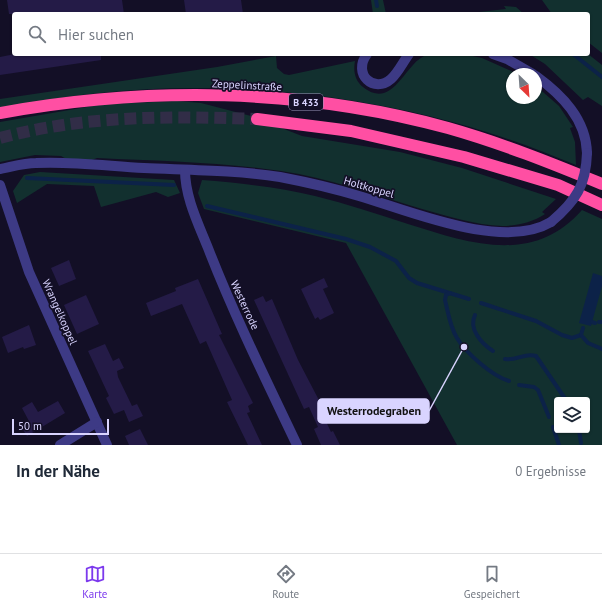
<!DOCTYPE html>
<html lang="de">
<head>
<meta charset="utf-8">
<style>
	body { margin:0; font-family:"PT Sans",sans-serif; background:#f2f2f3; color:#1f2937 }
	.controls { position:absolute; right:12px; bottom:12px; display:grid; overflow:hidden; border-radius:4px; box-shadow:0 1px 3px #0004 }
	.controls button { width:36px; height:36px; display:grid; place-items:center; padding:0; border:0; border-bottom:1px solid #e0e1e3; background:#fff; color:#1f2937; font:20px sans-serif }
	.compass { position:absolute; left:506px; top:68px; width:36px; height:36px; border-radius:50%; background:#fff; box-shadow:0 1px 3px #0004; rotate:155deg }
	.scale { position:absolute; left:12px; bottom:10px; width:97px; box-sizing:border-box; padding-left:4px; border:2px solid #d9d4ff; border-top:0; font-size:11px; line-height:14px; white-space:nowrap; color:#d9d4ff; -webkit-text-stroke:3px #130f26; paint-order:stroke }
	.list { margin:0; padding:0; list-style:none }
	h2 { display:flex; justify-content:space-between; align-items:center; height:52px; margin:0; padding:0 16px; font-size:17px }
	h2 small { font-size:13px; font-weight:400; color:#747a83 }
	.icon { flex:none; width:22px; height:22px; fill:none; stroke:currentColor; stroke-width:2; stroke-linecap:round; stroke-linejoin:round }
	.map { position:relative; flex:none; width:602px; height:445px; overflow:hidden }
	.search { position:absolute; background:#fff; box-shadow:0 1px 3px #0004; left:12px; right:12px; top:12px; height:44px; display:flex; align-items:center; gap:10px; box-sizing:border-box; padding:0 14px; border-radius:4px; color:#747a83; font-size:15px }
	.sheet { height:108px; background:#fff }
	nav { display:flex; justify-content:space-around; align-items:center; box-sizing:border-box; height:56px; border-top:1px solid #e0e1e3; background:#fff; font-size:11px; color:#747a83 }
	nav a { display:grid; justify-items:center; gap:2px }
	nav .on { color:#7c3aed }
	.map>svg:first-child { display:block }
	.green { fill:#12302f; fill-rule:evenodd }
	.water { fill:#0c2248 }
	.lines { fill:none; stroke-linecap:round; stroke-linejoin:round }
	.stream { stroke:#0c2248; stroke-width:4 }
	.building { fill:#241b47 }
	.highway-tunnel { stroke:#312d47; stroke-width:12; stroke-dasharray:12 6; stroke-linecap:butt }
	.street { stroke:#3d3a85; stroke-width:10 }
	.highway { stroke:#ff4fa3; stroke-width:12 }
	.street-bridge { stroke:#3d3a85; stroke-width:10 }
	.labels { text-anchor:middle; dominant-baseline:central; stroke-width:3.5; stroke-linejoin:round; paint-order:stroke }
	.shield { fill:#130f26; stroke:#9e99be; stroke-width:1 }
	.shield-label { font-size:10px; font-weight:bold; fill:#d9d4ff }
	.street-label { font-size:11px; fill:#d9d4ff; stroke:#130f26 }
	.leader { fill:none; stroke:#d9d4ff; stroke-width:1.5 }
	.callout-dot { fill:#d9d4ff; stroke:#130f26; stroke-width:1.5 }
	.callout { fill:#d9d4ff; stroke:#d9d4ff; stroke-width:1.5 }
	.callout-label { font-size:12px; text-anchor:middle; font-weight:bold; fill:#111 }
</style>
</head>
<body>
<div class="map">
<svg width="602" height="445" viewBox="0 0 602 445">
	<rect width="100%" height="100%" fill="#130f26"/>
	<g class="green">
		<polygon points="371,0 383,0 386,14 373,14"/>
		<polygon points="542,0 602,0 602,53 588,42 588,14 552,14"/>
		<polygon points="504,6 516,7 524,14 461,14 506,9"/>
		<path d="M428,54h35l19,4 36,16h-6v24h24v-12l23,20 14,21 -3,1 5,14 1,23c-39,-16 -79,-31 -120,-42 -148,-40 -306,-47 -456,-14v-10l217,-32 59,-11 1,12 7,6 5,1 66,-14c-2,10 0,20 8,26 24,19 36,-7 50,-22 4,-5 9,-8 15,-11z"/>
		<polygon points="529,54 588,54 602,65 602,106 588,97 583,100 545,64"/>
		<path d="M177,101l24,2 50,13 51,20 98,16 62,16 94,31 -14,13 3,2c-12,8 -28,12 -43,12 -27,-1 -54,-10 -80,-17 -46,-14 -93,-31 -141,-38 -60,-9 -123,-10 -184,-13l-10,4 -17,-1 -9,-5 -26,-1 -35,7v-40l104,-18z"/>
		<polygon points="40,172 174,180 180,193 168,197 156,192 101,207 94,186 47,184 17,203 13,191 24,175"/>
		<path d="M202,180c37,3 77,7 113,16 32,8 62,18 93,28 61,19 125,42 174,-14l20,9v226h-145l-111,-202 -142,-34 -6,-16zM557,400h30v30h-30z"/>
	</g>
	<polygon class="water" points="593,273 602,276 602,286 591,326 579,323"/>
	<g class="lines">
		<g class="stream">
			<polyline points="376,0 377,6"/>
			<polyline points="573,54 602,77"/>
			<polyline points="27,178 174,185"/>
			<polyline points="207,206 346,239 370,247 396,261 409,278 417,283 469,299"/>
			<path d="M450,293l-4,2 -1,5c3,12 5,27 12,38 9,15 35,38 52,43"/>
			<polyline points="481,303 536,321 562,335 572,338 581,335"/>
			<path d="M475,315c-7,14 7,29 18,36"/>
			<polyline points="592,322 595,323"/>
			<polyline points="599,322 602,322"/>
			<polyline points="583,328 581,335 588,343 602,349"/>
			<path d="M505,359c12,2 20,-7 31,-3l30,44"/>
			<polyline points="519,385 534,387 538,390 549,417"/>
			<polyline points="553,427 559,445"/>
			<polyline points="579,430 581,443"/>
		</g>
	</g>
	<g class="building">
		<polygon points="7,0 122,0 124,14 9,14"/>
		<polygon points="184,0 241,0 243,14 186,14"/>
		<polygon points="15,54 101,54 101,60 0,75 0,57"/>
		<polygon points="69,260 76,279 59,286 51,268"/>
		<polygon points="324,278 328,287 323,289 334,313 320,320 318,317 315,319 301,289"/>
		<polygon points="198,279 222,334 219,335 253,403 248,406 250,412 247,413 262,445 248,445 227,402 232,400 206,341 200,344 182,304 151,316 146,303 176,291 175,288"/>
		<polygon points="86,295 99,324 77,334 64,305"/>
		<polygon points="263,296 266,302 272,299 298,360 322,406 319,407 331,432 333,431 340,445 321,445 314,429 318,427 309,407 304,409 254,300"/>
		<polygon points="29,325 36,345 24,349 23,347 8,353 2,337"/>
		<polygon points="105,344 113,361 119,358 124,368 117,371 118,377 132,406 137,404 143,416 129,422 124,410 114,414 106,398 109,396 88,351"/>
		<polygon points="58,401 65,413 27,436 22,428 30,423 22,408 32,402 38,412"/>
		<polygon points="140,429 148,445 129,445 125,436"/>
	</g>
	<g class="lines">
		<path class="highway-tunnel" d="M0,138c85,-23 171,-22 257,-19"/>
		<g class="street">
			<path d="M367,54c-15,20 7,40 24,25 7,-6 12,-17 18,-25"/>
			<polyline points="493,54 507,59 533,74"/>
			<path d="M536,76c26,19 50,43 51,77"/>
			<path d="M0,169c11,-2 24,-6 36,-6 35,-2 72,3 108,5 45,2 91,2 136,9 26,5 53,11 79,19 51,15 144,55 192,26"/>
			<path d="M185,170c0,27 13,53 23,78 26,67 58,132 89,197"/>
			<polyline points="0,185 29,272 107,445"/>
			<polyline points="60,445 97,422"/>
		</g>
		<g class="highway">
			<path d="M0,113c148,-27 302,-25 448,15 53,15 103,35 154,56"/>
			<polyline points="257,119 351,131 464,157 558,185 602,205"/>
		</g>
		<path class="street-bridge" d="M551,222c25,-21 35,-37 36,-69"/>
	</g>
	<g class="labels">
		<rect class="shield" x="289" y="94" width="34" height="16" rx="3"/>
		<g class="shield-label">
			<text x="306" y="102">B 433</text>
		</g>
		<g class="street-label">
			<text transform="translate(247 85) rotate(3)">Zeppelinstraße</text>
			<text transform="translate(369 187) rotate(16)">Holtkoppel</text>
			<text transform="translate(245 305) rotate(65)">Westerrode</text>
			<text transform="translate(60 312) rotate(66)">Wrangelkoppel</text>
		</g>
	</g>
	<path class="leader" d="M464 347L429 411"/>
	<circle class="callout-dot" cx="464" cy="347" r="4"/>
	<rect class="callout" x="318" y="399" width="111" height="24" rx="4"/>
	<g class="callout-label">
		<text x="374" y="415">Westerrodegraben</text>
	</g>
</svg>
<div class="controls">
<button><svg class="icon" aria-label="layers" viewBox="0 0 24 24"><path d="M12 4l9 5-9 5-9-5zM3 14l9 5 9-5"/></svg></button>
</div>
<svg class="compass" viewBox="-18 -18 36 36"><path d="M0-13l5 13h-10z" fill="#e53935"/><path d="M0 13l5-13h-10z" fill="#747a83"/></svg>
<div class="scale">50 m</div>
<div class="search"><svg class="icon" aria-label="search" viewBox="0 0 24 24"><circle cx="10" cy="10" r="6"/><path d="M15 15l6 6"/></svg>Hier suchen</div>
</div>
<section class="sheet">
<h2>In der Nähe<small>0 Ergebnisse</small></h2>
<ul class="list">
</ul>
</section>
<nav>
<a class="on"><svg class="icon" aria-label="map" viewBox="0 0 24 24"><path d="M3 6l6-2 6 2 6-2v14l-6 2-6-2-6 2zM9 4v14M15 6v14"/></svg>Karte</a>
<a><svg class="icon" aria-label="directions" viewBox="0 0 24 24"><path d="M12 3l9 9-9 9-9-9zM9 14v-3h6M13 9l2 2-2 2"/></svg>Route</a>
<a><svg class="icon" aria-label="saved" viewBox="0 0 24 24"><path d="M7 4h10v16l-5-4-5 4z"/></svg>Gespeichert</a>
</nav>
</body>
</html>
